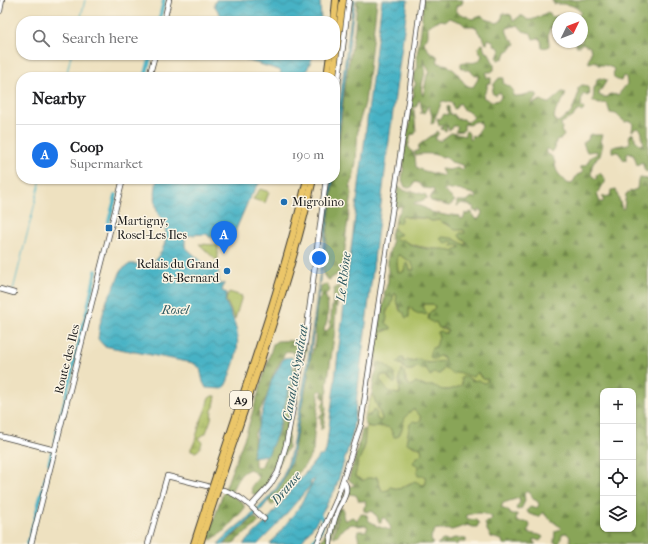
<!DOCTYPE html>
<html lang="en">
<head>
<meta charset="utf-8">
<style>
	body { margin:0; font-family:"IM FELL French Canon",serif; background:#f2f2f2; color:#202124 }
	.controls { position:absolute; right:12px; bottom:12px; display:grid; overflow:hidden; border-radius:8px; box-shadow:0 1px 3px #0004 }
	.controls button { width:36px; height:36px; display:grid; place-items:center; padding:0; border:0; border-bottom:1px solid #e0e0e0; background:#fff; color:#202124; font:20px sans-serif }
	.compass { position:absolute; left:552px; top:12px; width:36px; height:36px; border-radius:50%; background:#fff; box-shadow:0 1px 3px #0004; rotate:47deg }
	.you { position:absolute; left:319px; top:258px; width:14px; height:14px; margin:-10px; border:3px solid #fff; border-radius:50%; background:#1a73e8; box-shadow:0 0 0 6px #1a73e833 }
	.badge { display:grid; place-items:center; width:26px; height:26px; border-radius:50%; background:#1a73e8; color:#fff; font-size:13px; font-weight:700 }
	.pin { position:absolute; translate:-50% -33px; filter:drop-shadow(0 1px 2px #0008) }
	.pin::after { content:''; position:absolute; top:21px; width:14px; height:12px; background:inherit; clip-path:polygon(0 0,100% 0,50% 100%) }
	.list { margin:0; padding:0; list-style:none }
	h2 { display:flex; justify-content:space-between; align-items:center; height:52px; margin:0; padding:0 16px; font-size:17px }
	h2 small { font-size:13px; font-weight:400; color:#757577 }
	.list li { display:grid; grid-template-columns:26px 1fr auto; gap:12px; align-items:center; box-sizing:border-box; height:60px; padding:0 16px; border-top:1px solid #e0e0e0 }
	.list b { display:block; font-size:15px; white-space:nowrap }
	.list p { margin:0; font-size:13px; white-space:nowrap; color:#757577 }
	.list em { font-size:13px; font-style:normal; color:#757577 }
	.icon { flex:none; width:22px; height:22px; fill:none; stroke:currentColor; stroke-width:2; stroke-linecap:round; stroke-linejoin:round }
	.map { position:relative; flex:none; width:648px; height:544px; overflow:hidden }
	.search { position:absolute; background:#fff; box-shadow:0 1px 3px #0004; left:16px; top:16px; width:324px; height:44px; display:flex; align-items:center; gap:10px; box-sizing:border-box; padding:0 14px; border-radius:16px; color:#757577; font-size:15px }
	.panel { position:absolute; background:#fff; box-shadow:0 1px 3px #0004; left:16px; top:72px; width:324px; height:112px; border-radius:16px }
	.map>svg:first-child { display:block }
	.green { fill:#acbe62; stroke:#646d3f }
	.forest { fill:url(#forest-firs); stroke:#52603a; fill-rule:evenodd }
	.wetland { fill:url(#wetland-marsh); stroke:#646d3f }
	.water { fill:url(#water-waves); stroke:#326770 }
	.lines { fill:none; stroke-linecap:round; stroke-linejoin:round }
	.stream { stroke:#47b2c5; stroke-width:1 }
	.canal { stroke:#47b2c5; stroke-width:3.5 }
	.minor-casing { stroke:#3c3a35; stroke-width:6 }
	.highway-casing { stroke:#3c3a35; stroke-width:8 }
	.minor { stroke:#fff; stroke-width:4.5 }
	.highway { stroke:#ebc669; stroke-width:6 }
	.poi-dot { fill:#1f6fb2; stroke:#fcf5e5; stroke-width:1.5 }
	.labels { text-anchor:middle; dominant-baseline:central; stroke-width:3; stroke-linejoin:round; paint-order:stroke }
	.shield { fill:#fcf5e5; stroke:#5f5d58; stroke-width:1 }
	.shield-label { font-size:11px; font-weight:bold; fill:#1c1c1c }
	.poi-label { font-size:12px; fill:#1c1c1c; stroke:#fcf5e5; text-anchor:start }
	.street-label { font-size:12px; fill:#1c1c1c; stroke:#fcf5e5 }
	.water-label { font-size:13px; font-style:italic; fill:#2d5860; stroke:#fcf5e5 }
</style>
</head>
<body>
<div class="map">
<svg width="648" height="544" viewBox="0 0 648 544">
	<defs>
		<pattern id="forest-firs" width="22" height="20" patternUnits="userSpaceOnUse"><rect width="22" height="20" fill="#89a558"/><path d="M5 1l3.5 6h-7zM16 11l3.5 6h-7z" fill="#6f8648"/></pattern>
		<pattern id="wetland-marsh" width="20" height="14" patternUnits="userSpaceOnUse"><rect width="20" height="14" fill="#acbe62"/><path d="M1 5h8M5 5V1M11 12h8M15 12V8" fill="none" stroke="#93a354"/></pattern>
		<pattern id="water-waves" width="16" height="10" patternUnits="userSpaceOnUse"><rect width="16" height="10" fill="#47b2c5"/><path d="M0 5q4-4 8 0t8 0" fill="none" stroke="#3a909f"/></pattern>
	</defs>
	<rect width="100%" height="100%" fill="#fcf5e5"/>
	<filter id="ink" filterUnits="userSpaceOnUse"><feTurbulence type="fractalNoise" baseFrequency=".025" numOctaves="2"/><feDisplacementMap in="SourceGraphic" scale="8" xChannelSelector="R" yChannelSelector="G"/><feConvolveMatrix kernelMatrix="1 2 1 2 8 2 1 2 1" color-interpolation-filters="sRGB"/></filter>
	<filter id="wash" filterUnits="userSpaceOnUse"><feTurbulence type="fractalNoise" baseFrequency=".012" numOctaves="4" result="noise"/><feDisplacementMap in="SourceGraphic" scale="16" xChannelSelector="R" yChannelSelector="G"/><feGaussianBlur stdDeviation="0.9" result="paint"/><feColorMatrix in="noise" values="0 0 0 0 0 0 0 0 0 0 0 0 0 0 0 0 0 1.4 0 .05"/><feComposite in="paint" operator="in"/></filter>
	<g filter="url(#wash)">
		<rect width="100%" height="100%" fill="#eee1c0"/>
		<g class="green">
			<polygon points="260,189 269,192 265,203 253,199"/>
			<path d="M403,216c11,4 19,0 30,5l6,-1c4,4 19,10 25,10l1,3 -6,3 7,5 -1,4 -11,-6 -10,-1 2,6 4,-3 3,1 -1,4 4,-1 4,1v2l-6,4h-2c-19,-4 -34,-4 -52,-12l-2,1 -3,-4 2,-5 -3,-4 -2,2 4,-9 1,2z"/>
			<polygon points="199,244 218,245 218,260 216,260"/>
			<path d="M398,255h2c5,5 14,5 14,15h-4l-1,-5 -8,8 -3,-1 -1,-10z"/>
			<polygon points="229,292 242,296 235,319 226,300"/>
			<path d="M394,294h2l1,2 2,13 10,5 -1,-4 3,-3 2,4 10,3 1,-5 -2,-3 1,-2h10l2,2 -1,3 -5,4 8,10 1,3 4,3h5v4h-4c-5,4 -4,8 -7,14h-2l4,9 7,2v3l-17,2 -9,-4 -15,4v-2l-5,3 3,1 4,5h6l5,-3 6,1h3l5,8 3,-3 5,1 5,-6c5,1 18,4 23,7l11,-2 3,5 7,1 -1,3 -3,1c-7,-4 -11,0 -16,-6h-7l1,9 -5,1 -1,2 -15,1 -7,-4 -8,1 -10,-5 -5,4 -5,-4v-5h-7l1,17c-11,0 -15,-6 -20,-14l1,-5c5,0 7,1 9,6l5,-3 -2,-7 -9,-7 -5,-1 -3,3 2,-34 2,1 8,-3 1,-4 -3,-3v-9z"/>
			<polygon points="372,393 382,418 381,421 378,420 372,413 364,418"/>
			<path d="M414,408l7,9 1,4 -12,3 -4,19 4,1 4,3 7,1 1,6 -3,3 -2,15 8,4 1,8 -4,1 -12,-2 -11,6 -9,-2 -1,3 -7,1 -5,-14 -13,4 -9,-5 3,-14 6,-14 2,-22c7,3 18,-3 25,2 2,2 4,6 6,9l3,-3 4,-17z"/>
		</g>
		<g class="forest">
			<polygon points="357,0 377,0 365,103 358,126 356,163 353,178 350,185 352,194 346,233 344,262 338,274 329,280 324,276 323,270 333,185 334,179 335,179 345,85 355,28"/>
			<path d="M423,0h40l-1,4 -6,2v5c4,4 11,4 16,8l10,-3 4,3 11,4 4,-2 2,-8 8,2 2,5h2l5,-4h3l5,4c8,0 13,-5 20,-8l3,5 7,-1 6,2h-6v11l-7,-2c-5,7 -2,11 -2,18l-1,2 -6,1 -1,-8 -2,-2 -6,1 -2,-6 -8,-2 -5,-6 -11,3c-2,5 4,12 9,15l-1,2h-2l-1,3 -6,4 -2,6 -6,2 -1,-2 3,-8 -2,-3 -3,-1 -2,-5 -5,-2 -1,5h-1l-3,-7 -5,-5 -1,-4 -4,-2h-8l-4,-4 -12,-4 -4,3 -3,-1 -5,1 -9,5v10l-4,6 1,3 4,6 8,5 1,7 10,2c2,3 7,5 9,8 5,6 7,14 16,14l5,-8v-3l-5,-2 -3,-4h-6l-3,-3v-4c8,-3 16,4 21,-7l-4,-8 3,-3 2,-1 2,8 4,1 5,12v5l-3,2h-4l-1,2 1,4h4v5h-4v6l-4,7 1,2 9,4 7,-3 1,-3 -1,-4 -5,3 -3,-2 2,-9 5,-6h5l-1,5c5,3 8,3 11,9l-1,1v3c8,1 16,-4 24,-2v4l-5,4v2l9,-4 6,3h2l13,-11 4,1c-2,10 -15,17 -11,28l3,1 6,-4 7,-5 7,-18v-7l4,-3c6,0 7,4 8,9l-3,2 -3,-2 -2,2 -1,10 3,3 -1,2 -2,1 -2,-2 -4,3 -2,4 -12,6 1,5 -1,3 3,4c-2,4 -4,4 -8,5l-1,9 -4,3 -3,-3 -3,1 2,4c11,3 6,12 11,19 2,3 6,6 9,10l3,1 3,-2 4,-7 5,-2 1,-2 -3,-4 7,-3c5,-9 0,-5 10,-10v-3l-10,1 -4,-9 5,-3 1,-5 3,-1 2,1h8l-2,6 3,3 -3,12 -5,4 -3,6 -1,9 5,4 1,-1 -1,-3 4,-2 5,6v4l-4,3 -4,8 3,8h3l1,-3 -2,-2 8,-1 1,-6 5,-1 6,20 2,-1 2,-14 5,-3 6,-2 1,-8 2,-3 8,1v365h-76l-2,-2v-5l-4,-4 -4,1 -2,8 -2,2 -4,-2 1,-11 6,-2 -1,-2 -14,-11 -3,-4 -5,5 -10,-4 -1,-3 3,-3 4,1 4,-1 1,-3 -2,-3 -4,-2 -2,-5 -4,-3 -3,3 1,7 -4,8 -4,1 -1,-2 4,-6 -1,-4 -16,5 -2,5 8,3 1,3h7v2l-1,2 1,4h12l1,4 -3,6c6,3 11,1 16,5l-3,4 -6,-2 -1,2 3,3h-33l-1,-4 -11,-3 -4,-7 -2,-7 6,-3 1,-3c-9,-5 -18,-5 -26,-1l2,3 8,1 3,3 -2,4h-4l-5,-2 -16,5 -16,-1c-4,5 -7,9 -3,15h-77l3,-4 -2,-6 1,-3h8l2,-4 -3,-2 -6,1 -6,-2c-13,2 -10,9 -19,13l-1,-1 7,-27 3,-1v8l2,5 7,-4 5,3 3,-5 3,-1 4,1 2,6 6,3 1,2 14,4 1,-2 -6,-10h-3l-1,5h-2l-2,-7 -3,-2 -2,-4 -5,2 -3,-1v-4l2,-2 -1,-4h-6l-3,-6 -7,-1 -2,-4 2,-3 6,-2 -6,-5v-2l8,-26 1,-7 2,-4 2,-11 3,-1 -1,19 -6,14 -3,14 8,5 4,-3h7l2,-2 6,15 7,-1 1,-3 9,2 16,-8 7,4 4,-1 -1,-8h-7l-1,-4 2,-6 -6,-3 3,-5 6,-4 -1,-6 -15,-5 4,-19 3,-3 4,1 4,-2v-3l-7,-8c-15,9 -8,20 -17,28h-3l-4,-9c-10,-4 -26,5 -26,-10l8,-5 2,-4 3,5 -1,3 2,3 3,1 1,-3 -10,-25 2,-16 3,-7 -1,-4 3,-4 5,2 9,7 3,11 -2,2 -8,-9h-5l-1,5c5,8 9,14 20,14l-1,-17 3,-7 2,1 2,11 5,4 5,-4c9,6 9,3 18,4 4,1 3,1 6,3 8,3 16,-1 22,-4l-1,-8h7l3,4 8,-1 5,3 3,-1 1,-3h-5l-5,-6 -3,1 -2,3 -15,-5 -6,2 -6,-6h-2l-4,6 -6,-1 -4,3 -4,-8 -7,1 -2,-2 -5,3h-6l-4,-5 -5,-2 4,-5h2l1,5 3,-3 5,2 6,-3 10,4 17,-2 -1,-4 -5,-1 -4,3h-3c-4,-3 -2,-7 0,-11l4,-1 3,-11 -2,-3 3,-2 3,2h4l1,-2 -4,-3h-5l-3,-6 -3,1 -5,-4 1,-6 5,-4 1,-3 -2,-2h-10l1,5 3,4 -1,2 -5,-2 -2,1 -6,-3 -2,-4 -2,1v9l-3,1 -1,-1 -1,-4 -4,-2v-4l-4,-6 1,-5 -1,-2h-2l-3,12 -4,4 -1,4 1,3 -1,6 5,4v2l-6,1 -5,3 -3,-3c4,-11 4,-21 8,-32l-1,-4 4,-12v-25l4,-14 -2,-9 4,-6 3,4 4,2 -1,1 -5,1 1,4h7l10,6 15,3h16l10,3 1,-3 5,-1v-2l-4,-1 -4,1 1,-4 -3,-1 -4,3 -6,-5 2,-2 10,1 13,7 2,-2 -1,-2 -7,-5 1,-3h5l-1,-3h-9l-7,-6 -7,-2 -2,-2 -8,1c-8,-6 -18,-2 -28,-5l-2,1v4l-2,2h-2l-1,-2v-4l6,-9 -2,-2 -3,2 -2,-3 3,-17 2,-1 5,4h7l14,4 1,3c-5,2 -6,4 -12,4l-1,2 11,4 6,4 18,4 3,-1 8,1v3l4,-1 1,-5 3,2 2,-3 3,1 -1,1 3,5h4l3,-6 -1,-3h-2l-1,3 -5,-3 1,-3 -12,-4 -5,3v-5h10l5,-4 4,2v-2l-2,-3 -13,-3 -2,-2 -8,1 -6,-1 -2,1 1,1 11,10 -6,5 -18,-5 -2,-2 5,-7 -1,-3 -10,-1 -4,-5 -4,-1 -3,5 -3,1 -4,-1 -3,-7 2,-15 -2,-8v-4l5,-10 -2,-6 5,-12 -1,-10 1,-6h4v2l2,20 -1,3 -5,1v5l-2,6 7,10 1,11 5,3 22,6 1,-1 -3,-6 8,1 8,-2 5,2 2,-1 -1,-4 -12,-3 -5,-5 -4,1c-5,-5 -20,-5 -26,-3l-2,-3 4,-1 1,-6 19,-14 1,2 -4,6 5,2 11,-8 14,3v-4l2,-1 2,3v5l2,1 1,-5 4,2v-3l3,-2v-3l3,-2 -2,-7 -1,3 -3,-2 -7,4 -5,-1v6l-2,1 -7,1 3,-5 -2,-1h-3l-1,3 -3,1 -2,-5 -1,6 -5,-2 2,-4v-1l-4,2 -2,-8 3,1 4,-5 4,1 -1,-9 2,1v3l2,5 3,-1 2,5h8l2,3 4,-1 4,-4 -4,-5 -6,-2 -4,-7 -3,2 -1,3 -1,1 -2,-1 -1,-5 -8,-2 -3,1c-1,8 -7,14 -7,21l-3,1 1,-8 -3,-10h-1l-4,7h-4l2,-2 -2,-11h-1l-3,7 -3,1 -2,-1 -1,-6 4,-5 -1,-8 3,-4 -3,-5 3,-9 2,-3 -1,-4v-8l4,-24zM423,58l7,15 -3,2 -4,21c-5,-9 3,-18 2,-28 0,-4 -2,-6 -2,-10zM398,255h2c6,5 13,5 14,15h-4l-2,-7h-2l-2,8 -3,2 -3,-1 -1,-10zM603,391h30v138h-30z"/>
			<path d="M552,0h96v172l-3,-1 -3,-9 -5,3 -3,-9 -5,-3 -3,2v5h-2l-6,-8h-6v-5l16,-3 2,-2 -1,-6 3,-3 3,3v4l6,5 2,-1 1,-2 -2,-2c0,-6 1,-10 -5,-12l-5,3 1,-7 -3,-3 -5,1 -9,-8 -6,-1 -3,-10 -8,1 -6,-3 1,-13 2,-3 1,-6 3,-1 7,2 -8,13v2l4,2h5l2,-3 8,1 9,-11 -1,-7 -3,-1 -2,5c-6,-1 -9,-4 -7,-10l-1,-3 -9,-3h-6l-2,-4 -7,2 -1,-2 3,-9 -1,-5 -8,-4 -2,3h-4v-4h6v-24h-4l-2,-2 3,-1 2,-3c-8,-9 -17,-8 -27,-8z"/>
			<path d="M326,284h1l3,6 -5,5c4,8 3,18 2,26 -1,4 -3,6 -3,10l2,1 4,-5 4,-38 5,-3 1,2c-2,12 -6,31 -5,42l-8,55 1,5 -3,8 1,11 -3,19 -2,2v-10l-2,-3 4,-5 -1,-7 3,-5 -4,-5 2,-3 -3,-2 -2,2 1,6 -5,36 -1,17 -7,13 -15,17 -6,10 -5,4 -1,5 -6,5h-2l-2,-5 16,-22 7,-20 2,-3c0,-12 4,-23 5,-34 2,-10 3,-19 6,-28 2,-6 1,-12 5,-18l-2,-5 7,-29 1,-29 2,-11 3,-4 -1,-5 1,-5z"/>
			<path d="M277,341c11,0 21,-2 29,6 0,6 -2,10 -6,14l-3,-1 -4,-8 -5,-1 -3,2 -12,22 -3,15 -11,22v9l1,7 -4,2 -2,5 1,30 2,3 5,-2 12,-31 6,-7 4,-19 1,-11 4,-5 3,-24 5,-3 2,1 -6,23 -1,12 -3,5 -1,41 -9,16 -7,4 -4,13v9l-12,5 -4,-2 -1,-6 7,-9 -1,-3 -7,-6c-11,3 -15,16 -20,25l12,8 3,6 -22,24 -12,8 -3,-3 10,-30 28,-73 27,-90z"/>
			<polygon points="343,490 344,493 328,544 320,544 331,521"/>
			<path d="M253,518h3l3,3c-7,10 -18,13 -26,23h-9z"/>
			<polygon points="454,538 466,539 466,542 459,542 458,544 437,544 443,540 449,541"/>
		</g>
		<path class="wetland" d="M212,396h4l-2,11 -2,3 -1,9 -5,14 -7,5 3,4c-1,5 -2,8 -7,10l-4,-1v-3c5,-6 5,-13 8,-21 2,-9 8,-18 9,-28z"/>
		<g class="water">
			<polygon points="216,0 320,0 321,21 229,21 224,20 214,5"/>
			<polygon points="353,0 355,0 352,21 335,163 336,131"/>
			<polygon points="382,0 408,0 387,156 352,436 335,490 317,521 300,544 270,544 297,510 315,479 311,481 310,486 275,527 258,544 243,544 266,522 319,456 322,456 326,451"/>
			<path d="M244,55h69c-2,8 -7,13 -7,22h-27l2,-5 -2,-2 -33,-10z"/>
			<path d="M157,179h105l-13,20 -15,35 -7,3h-18l-2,-3 -16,1 -6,2v10l23,20 10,-1 1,19 5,-2 -2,8 5,2 -2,8c13,26 17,40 7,68 -3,7 -4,14 -9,20l-17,-1 -3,-6 -3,-14 -7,-5 -89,-17 -6,-7 2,-15 7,-24 9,-17 5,-13 9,-6h21c12,-11 19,-26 12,-42 -1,-3 -4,-6 -5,-8 -4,-11 -3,-24 -1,-35z"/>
			<path d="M331,179h2l-25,194 -17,88 -10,24 -20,25 -38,34h-5c19,-20 43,-34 59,-57 14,-22 16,-48 21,-73 16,-77 23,-157 33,-235z"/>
			<polygon points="292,357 293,373 277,434 268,455 252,457 258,427 272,379 284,358"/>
		</g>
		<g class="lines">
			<g class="stream">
				<polyline points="80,21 85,0"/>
				<polyline points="66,77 71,55"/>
				<polyline points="13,290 41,179"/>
			</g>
			<g class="canal">
				<polyline points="159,21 164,0"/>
				<polyline points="145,77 151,55"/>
				<polyline points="108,224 116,195"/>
				<polyline points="85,319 96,271"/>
				<polyline points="55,441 84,321"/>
				<polyline points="49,463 52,451"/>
				<polyline points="28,544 46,477"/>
				<path d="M311,544c7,-11 18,-20 7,-31"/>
			</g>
		</g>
	</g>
	<g filter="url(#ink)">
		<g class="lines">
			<defs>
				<g id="minor">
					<polyline points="0,11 2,0"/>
					<polyline points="164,21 169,0"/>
					<polyline points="149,77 155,55"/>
					<polyline points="335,108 349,0"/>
					<polyline points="0,289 14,293"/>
					<polyline points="0,436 55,450"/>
					<path d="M223,490c18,5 28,17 41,29"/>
					<polyline points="251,506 270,485 278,472 286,445 305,343 326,179"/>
					<polyline points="31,544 123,179"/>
					<polyline points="148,544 167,476 207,486"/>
					<polyline points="317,544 336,501 361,424 410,88 421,0"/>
					<path d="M330,544c1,-11 4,-24 8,-34 4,-8 13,-21 5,-29"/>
				</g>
				<g id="highway">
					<polyline points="334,21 336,0"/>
					<polyline points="327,77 330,55"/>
					<polyline points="333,77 343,0"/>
					<path d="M194,544c38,-121 84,-241 113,-365"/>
					<path d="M200,544c38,-121 85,-241 113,-365"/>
				</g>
			</defs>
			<use href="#minor" class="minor-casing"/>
			<use href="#highway" class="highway-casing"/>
			<use href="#minor" class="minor"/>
			<use href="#highway" class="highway"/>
		</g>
	</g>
	<g class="poi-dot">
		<circle cx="284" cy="202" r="4"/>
		<rect x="105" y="224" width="8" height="8" rx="2"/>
		<circle cx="227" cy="271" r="4"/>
	</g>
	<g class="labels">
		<rect class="shield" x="230" y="391" width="22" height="18" rx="3"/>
		<g class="shield-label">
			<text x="241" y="400">A9</text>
		</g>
		<g class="poi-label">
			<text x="292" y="202">Migrolino</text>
			<text x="117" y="221">Martigny,<tspan x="117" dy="14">Rosel-Les Iles</tspan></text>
			<text x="219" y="264" text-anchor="end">Relais du Grand<tspan x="219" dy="14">St-Bernard</tspan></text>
		</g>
		<g class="street-label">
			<text transform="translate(67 359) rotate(-76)">Route des Iles</text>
		</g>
		<g class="water-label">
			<text transform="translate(343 277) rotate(-83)">Le Rhône</text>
			<text x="175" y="309">Rosel</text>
			<text transform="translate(295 373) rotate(-80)">Canal du Syndicat</text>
			<text transform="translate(286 488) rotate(-50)">Dranse</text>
		</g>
	</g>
</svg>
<div class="controls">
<button>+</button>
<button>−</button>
<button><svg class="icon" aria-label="locate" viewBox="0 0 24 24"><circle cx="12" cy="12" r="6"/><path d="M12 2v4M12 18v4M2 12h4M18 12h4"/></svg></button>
<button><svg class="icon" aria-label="layers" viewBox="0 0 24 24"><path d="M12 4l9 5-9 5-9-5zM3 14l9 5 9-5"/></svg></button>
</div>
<svg class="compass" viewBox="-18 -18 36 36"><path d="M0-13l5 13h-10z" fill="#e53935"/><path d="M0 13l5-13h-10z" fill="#757577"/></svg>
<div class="you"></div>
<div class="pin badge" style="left:224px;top:254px">A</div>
<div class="search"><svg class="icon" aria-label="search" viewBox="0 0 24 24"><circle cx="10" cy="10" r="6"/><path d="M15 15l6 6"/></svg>Search here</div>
<section class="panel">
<h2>Nearby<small></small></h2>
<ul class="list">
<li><span class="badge">A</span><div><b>Coop</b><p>Supermarket</p></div><em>190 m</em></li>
</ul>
</section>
</div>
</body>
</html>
